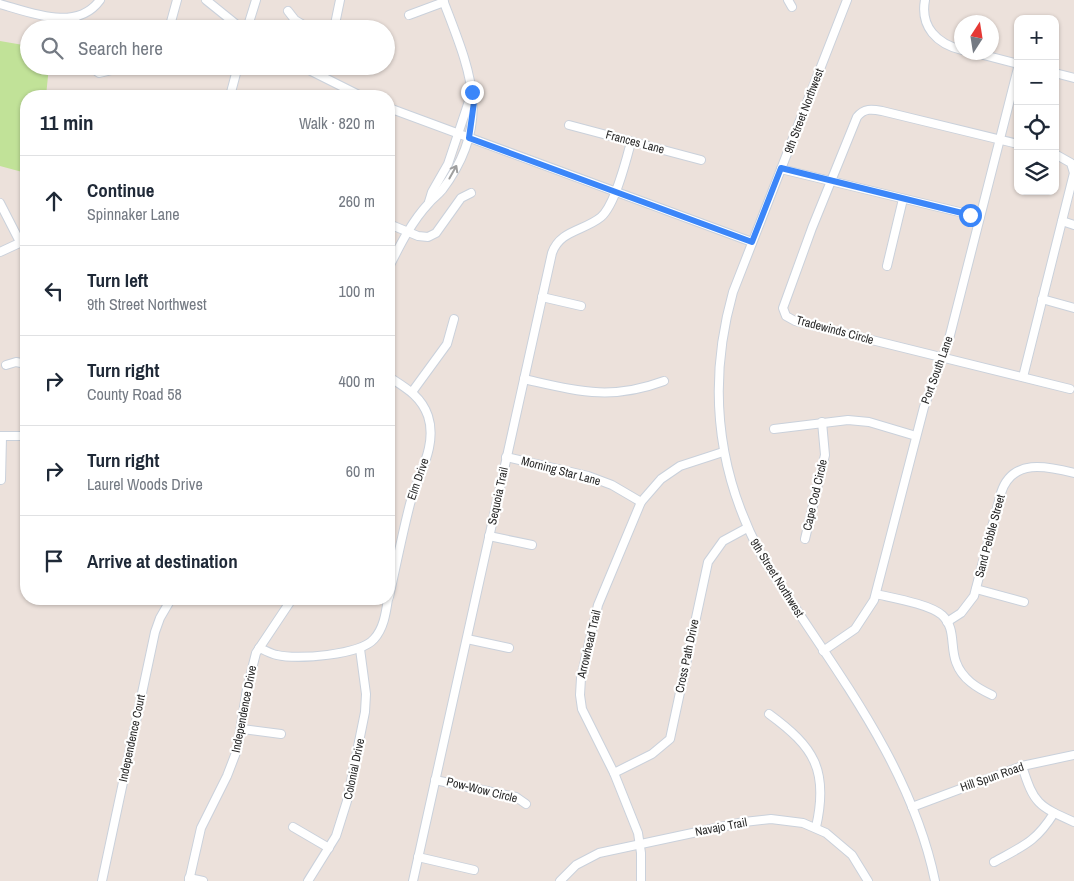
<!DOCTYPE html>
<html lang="en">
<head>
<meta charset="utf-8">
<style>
	body { margin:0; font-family:"Archivo Narrow",sans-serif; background:#f2f2f3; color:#1f2937 }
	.controls { position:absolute; right:15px; top:15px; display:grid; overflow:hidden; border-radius:10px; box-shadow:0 1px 4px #0004 }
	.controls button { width:45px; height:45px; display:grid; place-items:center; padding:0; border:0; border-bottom:1px solid #e0e1e3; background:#fff; color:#1f2937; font:25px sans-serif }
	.compass { position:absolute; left:954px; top:15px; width:45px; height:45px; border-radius:50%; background:#fff; box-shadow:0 1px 4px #0004; rotate:12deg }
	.stop { position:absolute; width:15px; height:15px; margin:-11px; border:4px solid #3b86f9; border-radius:50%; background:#fff }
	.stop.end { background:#3b86f9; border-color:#fff; box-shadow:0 1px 5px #0008 }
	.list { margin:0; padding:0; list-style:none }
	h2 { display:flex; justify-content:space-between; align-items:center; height:65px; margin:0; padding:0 20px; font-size:21px }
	h2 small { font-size:16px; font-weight:400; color:#747a83 }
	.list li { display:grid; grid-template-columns:32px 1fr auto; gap:15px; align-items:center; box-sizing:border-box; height:90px; padding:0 20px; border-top:1px solid #e0e1e3 }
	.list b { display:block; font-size:19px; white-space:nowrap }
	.list p { margin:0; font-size:16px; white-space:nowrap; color:#747a83 }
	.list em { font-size:16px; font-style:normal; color:#747a83 }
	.icon { flex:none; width:28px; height:28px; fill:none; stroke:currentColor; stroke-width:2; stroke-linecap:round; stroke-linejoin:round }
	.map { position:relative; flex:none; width:1074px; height:881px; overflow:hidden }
	.search { position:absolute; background:#fff; box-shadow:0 1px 4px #0004; left:20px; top:20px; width:375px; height:55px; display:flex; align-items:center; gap:12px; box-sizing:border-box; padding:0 18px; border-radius:28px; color:#747a83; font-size:19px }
	.panel { position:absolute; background:#fff; box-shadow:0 1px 4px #0004; left:20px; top:90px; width:375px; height:515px; border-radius:20px }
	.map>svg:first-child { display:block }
	.green { fill:#c1e298 }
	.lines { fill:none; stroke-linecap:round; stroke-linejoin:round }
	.minor-casing { stroke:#cad1db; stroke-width:10 }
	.minor { stroke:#fff; stroke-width:8 }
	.oneway { stroke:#9f9f9f }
	.route { stroke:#3b86f9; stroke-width:6 }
	.labels { text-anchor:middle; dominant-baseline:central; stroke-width:4.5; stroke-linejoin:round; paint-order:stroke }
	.street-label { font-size:12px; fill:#2a2a2a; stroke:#fff }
</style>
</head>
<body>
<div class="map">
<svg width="1074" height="881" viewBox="0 0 1074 881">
	<rect width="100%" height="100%" fill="#ece1db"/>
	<polygon class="green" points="0,41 29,46 29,66 49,66 46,96 26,96 26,173 0,166"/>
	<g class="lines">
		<defs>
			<g id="minor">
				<polyline points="206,0 242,29"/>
				<polyline points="788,0 792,7"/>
				<path d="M847,0l-114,292c-26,92 -16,182 30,266 64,103 147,201 172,323"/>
				<path d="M925,0c-5,27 12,44 37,50"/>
				<path d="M0,4c32,9 77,28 100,-4"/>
				<polyline points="288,11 295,20 310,29"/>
				<polyline points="409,15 444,2"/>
				<polyline points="75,18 77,29"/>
				<polyline points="169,29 177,0"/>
				<polyline points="247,29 256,0"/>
				<polyline points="334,29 340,0"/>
				<polyline points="972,52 1018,64"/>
				<polyline points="89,66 99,73 129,66"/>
				<polyline points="301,66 361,96"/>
				<polyline points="1055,73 1074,78"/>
				<polyline points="230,96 238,66"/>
				<polyline points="389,108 752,242"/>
				<polyline points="569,125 701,160"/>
				<path d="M1018,144l-136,-33c-10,-2 -18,-3 -25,6l-45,111 -29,80 3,8 9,5 275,68"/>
				<polyline points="781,169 980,217"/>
				<polyline points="429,202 432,192 448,164 472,92"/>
				<polyline points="0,203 20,242"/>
				<polyline points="1062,221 1074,225"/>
				<polyline points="389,224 418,236 428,237 436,233 461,198 471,193"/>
				<polyline points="0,252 26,240"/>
				<polyline points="887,266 903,199"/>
				<path d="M389,267c11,-22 23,-46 40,-64 4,-5 9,-8 13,-13 52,-69 28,-119 1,-190"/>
				<polyline points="542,297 581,306"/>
				<polyline points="1042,299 1074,308"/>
				<polyline points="6,365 16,362 26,364"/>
				<path d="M389,377c17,11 32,19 39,39 10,30 -11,61 -18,88 -8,31 -14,62 -21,93"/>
				<polyline points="1023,377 1074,173 1071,163 1055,154"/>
				<path d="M524,379c54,12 86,22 140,2"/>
				<polyline points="412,392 447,344 454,319"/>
				<polyline points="774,429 848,420 869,422 916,436"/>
				<polyline points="0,436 26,436"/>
				<polyline points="506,457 588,476 612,485 641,502"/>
				<polyline points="1,480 2,437"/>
				<polyline points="489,536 532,545"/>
				<polyline points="805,539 825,455 822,422"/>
				<polyline points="976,589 1024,602"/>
				<path d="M876,594c17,4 53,10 66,21 14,13 8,31 14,47 6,17 21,26 36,33"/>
				<path d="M947,622l14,-9 13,-17 27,-103c11,-35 46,-27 73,-20"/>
				<polyline points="467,639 509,648"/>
				<path d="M259,648c6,2 12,6 18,7 20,5 83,0 97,-16 10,-11 12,-27 14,-40"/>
				<polyline points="823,651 855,629 874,600 924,407 948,343 1018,68"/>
				<path d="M769,714c45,33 60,56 47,113"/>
				<polyline points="242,729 281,734"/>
				<path d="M1022,766c12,38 16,40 52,56"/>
				<polyline points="614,773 652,754 670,739 708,562 723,541 747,528"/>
				<polyline points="435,780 516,797 526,804"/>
				<polyline points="912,807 1022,766 1074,755"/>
				<polyline points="293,827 329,848"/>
				<polyline points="418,857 474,870"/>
				<path d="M994,862c29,-16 42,-20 60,-49"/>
				<polyline points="189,878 203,881"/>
				<polyline points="102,881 155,632 160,618 171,599"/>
				<polyline points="189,881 201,828 227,776 237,750 247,689 256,653 292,599"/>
				<polyline points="308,881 336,836 347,801 365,712 366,694 360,649"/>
				<path d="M413,881l139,-628c8,-23 32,-22 49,-36 14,-12 25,-56 30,-75"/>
				<polyline points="560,881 576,865 599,853 744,822 771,819 803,823 826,833 852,855 868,881"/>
				<polyline points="641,881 641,853 638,833 614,773 582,709 580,695 581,678 598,605 641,502 661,479 680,466 723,452"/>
			</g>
		</defs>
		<use href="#minor" class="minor-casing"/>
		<use href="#minor" class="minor"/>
	</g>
	<defs><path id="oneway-shaft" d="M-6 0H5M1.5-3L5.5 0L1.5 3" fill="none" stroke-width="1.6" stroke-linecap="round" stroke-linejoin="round" transform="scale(1.25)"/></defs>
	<use class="oneway" href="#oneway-shaft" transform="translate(453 172) rotate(-61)"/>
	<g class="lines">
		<polyline class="route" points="472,92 474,102 469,138 752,242 781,168 970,215"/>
	</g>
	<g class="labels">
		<g class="street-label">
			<text transform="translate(804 111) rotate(-69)">9th Street Northwest</text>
			<text transform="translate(635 142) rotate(15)">Frances Lane</text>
			<text transform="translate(835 330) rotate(15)">Tradewinds Circle</text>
			<text transform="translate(937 370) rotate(-70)">Port South Lane</text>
			<text transform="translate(561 471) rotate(15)">Morning Star Lane</text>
			<text transform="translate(418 479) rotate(-71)">Elm Drive</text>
			<text transform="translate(815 495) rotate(-77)">Cape Cod Circle</text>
			<text transform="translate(498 496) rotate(-78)">Sequoia Trail</text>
			<text transform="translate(990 536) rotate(-75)">Sand Pebble Street</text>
			<text transform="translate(777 578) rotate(58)">9th Street Northwest</text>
			<text transform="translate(589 644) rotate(-77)">Arrowhead Trail</text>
			<text transform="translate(687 656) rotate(-78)">Cross Path Drive</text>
			<text transform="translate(244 709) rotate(-79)">Independence Drive</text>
			<text transform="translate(132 738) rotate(-78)">Independence Court</text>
			<text transform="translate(354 769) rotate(-78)">Colonial Drive</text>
			<text transform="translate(992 777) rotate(-19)">Hill Spun Road</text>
			<text transform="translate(482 790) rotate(14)">Pow-Wow Circle</text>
			<text transform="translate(721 827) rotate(-11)">Navajo Trail</text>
		</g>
	</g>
</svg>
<div class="controls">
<button>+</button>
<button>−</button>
<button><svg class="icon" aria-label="locate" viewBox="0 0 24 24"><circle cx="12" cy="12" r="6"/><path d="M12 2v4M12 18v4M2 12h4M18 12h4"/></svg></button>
<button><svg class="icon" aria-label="layers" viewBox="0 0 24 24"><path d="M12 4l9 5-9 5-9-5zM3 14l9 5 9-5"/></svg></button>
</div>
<svg class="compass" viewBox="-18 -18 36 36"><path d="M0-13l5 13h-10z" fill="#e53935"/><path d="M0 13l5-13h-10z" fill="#747a83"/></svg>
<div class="stop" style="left:970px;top:215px"></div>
<div class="stop end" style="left:472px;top:92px"></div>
<div class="search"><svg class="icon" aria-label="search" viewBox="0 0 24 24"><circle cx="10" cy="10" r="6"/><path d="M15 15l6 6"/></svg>Search here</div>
<section class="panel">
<h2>11 min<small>Walk · 820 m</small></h2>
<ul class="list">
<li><svg class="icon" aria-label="ahead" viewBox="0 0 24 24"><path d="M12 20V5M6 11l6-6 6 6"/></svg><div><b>Continue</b><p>Spinnaker Lane</p></div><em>260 m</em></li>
<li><svg class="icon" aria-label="left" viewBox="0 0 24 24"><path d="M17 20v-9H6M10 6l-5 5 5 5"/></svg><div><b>Turn left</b><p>9th Street Northwest</p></div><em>100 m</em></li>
<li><svg class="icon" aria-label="right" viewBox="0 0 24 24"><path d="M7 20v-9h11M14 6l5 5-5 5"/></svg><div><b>Turn right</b><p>County Road 58</p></div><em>400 m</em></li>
<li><svg class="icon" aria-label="right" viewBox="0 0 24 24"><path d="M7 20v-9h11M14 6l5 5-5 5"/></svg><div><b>Turn right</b><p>Laurel Woods Drive</p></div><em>60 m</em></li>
<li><svg class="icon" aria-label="arrive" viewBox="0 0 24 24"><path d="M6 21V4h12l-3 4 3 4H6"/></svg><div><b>Arrive at destination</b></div></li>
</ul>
</section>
</div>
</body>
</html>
